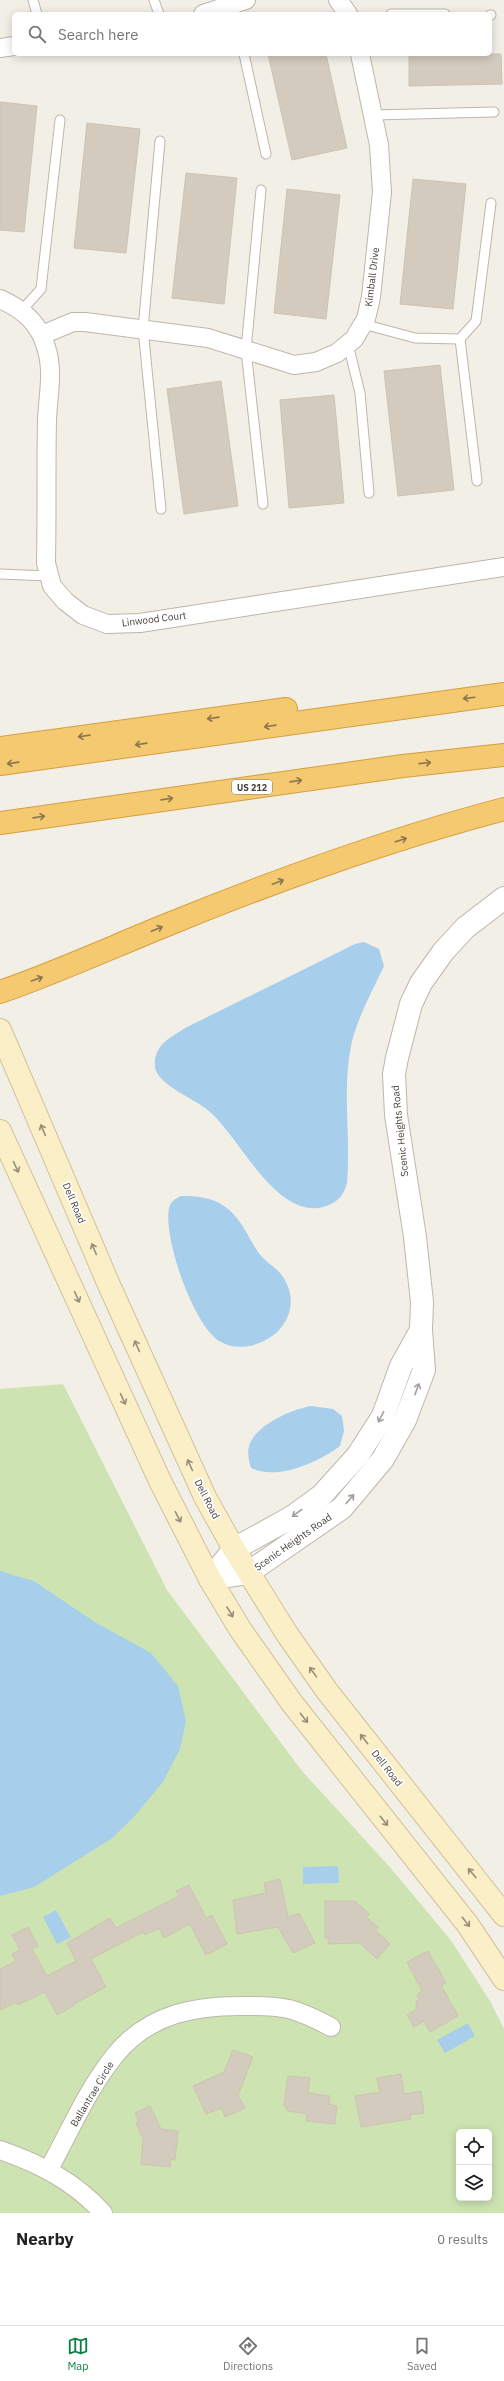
<!DOCTYPE html>
<html lang="en">
<head>
<meta charset="utf-8">
<style>
	body { margin:0; font-family:"IBM Plex Sans",sans-serif; background:#f6f6f6; color:#222 }
	.controls { position:absolute; right:12px; bottom:12px; display:grid; overflow:hidden; border-radius:6px; box-shadow:0 2px 10px #0003 }
	.controls button { width:36px; height:36px; display:grid; place-items:center; padding:0; border:0; border-bottom:1px solid #e0e0e0; background:#fff; color:#222; font:20px sans-serif }
	.list { margin:0; padding:0; list-style:none }
	h2 { display:flex; justify-content:space-between; align-items:center; height:52px; margin:0; padding:0 16px; font-size:17px }
	h2 small { font-size:13px; font-weight:400; color:#767676 }
	.icon { flex:none; width:22px; height:22px; fill:none; stroke:currentColor; stroke-width:2; stroke-linecap:round; stroke-linejoin:round }
	.map { position:relative; flex:none; width:504px; height:2213px; overflow:hidden }
	.search { position:absolute; background:#fff; box-shadow:0 2px 10px #0003; left:12px; right:12px; top:12px; height:44px; display:flex; align-items:center; gap:10px; box-sizing:border-box; padding:0 14px; border-radius:6px; color:#767676; font-size:15px }
	.sheet { height:112px; background:#fff }
	nav { display:flex; justify-content:space-around; align-items:center; box-sizing:border-box; height:56px; border-top:1px solid #e0e0e0; background:#fff; font-size:11px; color:#767676 }
	nav a { display:grid; justify-items:center; gap:2px }
	nav .on { color:#0b8043 }
	.map>svg:first-child { display:block }
	.green { fill:#cde4b2; fill-rule:evenodd }
	.water { fill:#a7cfec }
	.building { fill:#d3cbbd; stroke:#cec3b1 }
	.lines { fill:none; stroke-linecap:round; stroke-linejoin:round }
	.service-casing { stroke:#bdb7aa; stroke-width:11 }
	.minor-casing { stroke:#bdb7aa; stroke-width:20 }
	.tertiary-casing { stroke:#bdb7aa; stroke-width:24 }
	.secondary-casing { stroke:#d0c299; stroke-width:24 }
	.motorway-casing { stroke:#d49e3f; stroke-width:24 }
	.service { stroke:#fff; stroke-width:9 }
	.minor { stroke:#fff; stroke-width:18 }
	.tertiary { stroke:#fff; stroke-width:22 }
	.secondary { stroke:#fbefc8; stroke-width:22 }
	.motorway { stroke:#f5c96f; stroke-width:22 }
	.oneway { stroke:#8b764d }
	.oneway2 { stroke:#978e78 }
	.oneway3 { stroke:#a29f9a }
	.labels { text-anchor:middle; dominant-baseline:central; stroke-width:3.5; stroke-linejoin:round; paint-order:stroke }
	.shield { fill:#fff; stroke:#7d7972; stroke-width:1 }
	.shield-label { font-size:9px; font-weight:bold; fill:#453f36 }
	.street-label { font-size:10px; fill:#453f36; stroke:#fff }
</style>
</head>
<body>
<div class="map">
<svg width="504" height="2213" viewBox="0 0 504 2213">
	<rect width="100%" height="100%" fill="#f2efe7"/>
	<path class="green" d="M63,1384l104,206 135,181 86,94 62,74 40,62 14,28v184h-504v-824zM459,2132h30v66h-30z"/>
	<g class="water">
		<path d="M364,942l15,7 5,17c-12,26 -27,52 -33,80 -9,45 0,91 -4,137 -4,14 -10,20 -24,24 -47,12 -83,-69 -113,-95 -14,-13 -53,-27 -55,-45 -2,-22 16,-30 32,-40l168,-83z"/>
		<path d="M181,1196c15,0 31,1 43,10 16,10 24,31 34,46 6,9 15,13 22,21 16,19 14,45 -5,61 -15,12 -39,18 -56,7 -26,-17 -56,-103 -50,-133 2,-7 6,-9 12,-12z"/>
		<path d="M311,1406l22,3 9,7 2,15 -4,15c-21,16 -63,35 -89,22 -2,-7 -4,-15 -2,-22 5,-20 43,-37 62,-40z"/>
		<polygon points="0,1571 34,1581 93,1621 151,1653 178,1686 186,1721 180,1749 163,1782 132,1819 111,1839 34,1887 0,1896"/>
		<polygon points="338,1866 339,1883 303,1884 303,1867"/>
		<polygon points="56,1910 71,1937 57,1944 43,1917"/>
		<polygon points="468,2023 475,2036 445,2053 437,2040"/>
	</g>
	<g class="building">
		<polygon points="268,54 326,54 347,148 292,160"/>
		<polygon points="409,54 501,54 502,84 409,86"/>
		<polygon points="0,102 37,106 24,232 0,230"/>
		<polygon points="87,123 140,129 126,253 74,248"/>
		<polygon points="186,173 237,178 224,304 172,298"/>
		<polygon points="413,179 466,184 453,309 400,304"/>
		<polygon points="287,189 340,195 326,319 274,313"/>
		<polygon points="440,365 454,490 398,496 384,371"/>
		<polygon points="221,381 238,506 184,514 167,389"/>
		<polygon points="334,395 344,503 289,508 280,400"/>
		<polygon points="280,1879 288,1917 299,1913 315,1943 293,1953 278,1927 237,1934 233,1900 266,1893 264,1883"/>
		<polygon points="189,1885 206,1918 212,1915 227,1944 206,1955 190,1924 164,1938 159,1928 145,1935 143,1932 91,1959 106,1987 74,2004 75,2005 57,2015 45,1992 18,2005 16,2002 0,2010 0,1969 16,1961 12,1954 20,1950 12,1935 28,1927 38,1946 32,1949 47,1976 76,1961 67,1943 110,1918 116,1928 179,1896 176,1891"/>
		<polygon points="325,1901 355,1901 369,1914 366,1917 378,1927 375,1930 390,1944 377,1959 360,1943 328,1944 328,1937 325,1938"/>
		<polygon points="428,1951 446,1983 441,1985 458,2016 430,2032 424,2021 414,2027 407,2015 416,2010 416,2002 419,1999 417,1995 422,1991 407,1962"/>
		<polygon points="233,2050 253,2057 238,2095 245,2108 225,2117 221,2108 206,2114 193,2086 224,2072"/>
		<polygon points="401,2074 404,2094 421,2091 424,2113 410,2115 411,2119 361,2127 355,2096 380,2092 377,2078"/>
		<polygon points="288,2076 310,2078 308,2093 330,2096 329,2104 337,2106 335,2124 306,2121 307,2114 288,2111 284,2104"/>
		<polygon points="150,2106 161,2129 178,2131 175,2160 171,2159 170,2167 141,2164 143,2139 136,2123 139,2122 135,2113"/>
	</g>
	<g class="lines">
		<defs>
			<g id="service">
				<polyline points="33,0 37,14"/>
				<polyline points="154,0 159,14"/>
				<polyline points="391,14 445,14"/>
				<polyline points="490,15 491,15"/>
				<polyline points="244,54 266,154"/>
				<polyline points="373,115 494,112"/>
				<polyline points="160,141 143,329 161,509"/>
				<polyline points="261,190 246,350 263,504"/>
				<polyline points="22,310 41,289 60,120"/>
				<polyline points="363,324 415,338 460,339"/>
				<polyline points="348,344 360,393 369,493"/>
				<polyline points="477,481 460,339 476,321 491,203"/>
				<polyline points="0,574 49,576"/>
			</g>
			<g id="minor">
				<polyline points="338,0 348,14"/>
				<polyline points="203,14 246,0"/>
				<polyline points="0,48 14,46"/>
				<path d="M0,299c23,10 39,24 46,48 8,24 2,48 1,73 -1,47 0,95 -1,143l6,23 13,15 18,14 24,9 33,-1 364,-56"/>
				<polyline points="42,335 73,322 85,322 208,338 294,365 316,362 337,353 354,339 366,319 371,297 382,192 379,145 360,54"/>
				<path d="M0,2150c40,14 74,31 103,63"/>
				<path d="M49,2169c21,-38 39,-81 67,-115 34,-41 81,-49 131,-48 14,0 28,0 42,3 15,4 29,11 42,18"/>
			</g>
			<g id="tertiary">
				<polyline points="210,1579 248,1573 342,1508 383,1459 405,1420 424,1370 421,1330 422,1302 415,1237 396,1115 394,1074 397,1058 411,1004 421,983 443,952 465,928 504,898"/>
				<polyline points="210,1579 234,1549 292,1517 321,1496 358,1455 383,1416 401,1366 421,1330"/>
			</g>
			<g id="secondary">
				<polyline points="0,1030 109,1285 205,1497 234,1549 287,1634 327,1691 504,1915"/>
				<polyline points="0,1131 160,1481 210,1579 240,1629 292,1703 468,1925 504,1979"/>
			</g>
			<g id="motorway">
				<polyline points="0,748 286,709"/>
				<polyline points="0,764 504,694"/>
				<polyline points="0,823 403,766 504,755"/>
				<path d="M0,992c58,-20 112,-45 169,-68 108,-44 221,-85 335,-115"/>
			</g>
		</defs>
		<use href="#service" class="service-casing"/>
		<use href="#minor" class="minor-casing"/>
		<use href="#tertiary" class="tertiary-casing"/>
		<use href="#secondary" class="secondary-casing"/>
		<use href="#motorway" class="motorway-casing"/>
		<use href="#service" class="service"/>
		<use href="#minor" class="minor"/>
		<use href="#tertiary" class="tertiary"/>
		<use href="#secondary" class="secondary"/>
		<use href="#motorway" class="motorway"/>
	</g>
	<defs><path id="oneway-shaft" d="M-6 0H5M1.5-3L5.5 0L1.5 3" fill="none" stroke-width="1.6" stroke-linecap="round" stroke-linejoin="round"/></defs>
	<g class="oneway">
		<use href="#oneway-shaft" transform="translate(469 698) rotate(173)"/>
		<use href="#oneway-shaft" transform="translate(213 718) rotate(172)"/>
		<use href="#oneway-shaft" transform="translate(270 726) rotate(172)"/>
		<use href="#oneway-shaft" transform="translate(84 736) rotate(172)"/>
		<use href="#oneway-shaft" transform="translate(141 744) rotate(172)"/>
		<use href="#oneway-shaft" transform="translate(13 763) rotate(172)"/>
		<use href="#oneway-shaft" transform="translate(425 763) rotate(-6)"/>
		<use href="#oneway-shaft" transform="translate(296 781) rotate(-8)"/>
		<use href="#oneway-shaft" transform="translate(167 799) rotate(-8)"/>
		<use href="#oneway-shaft" transform="translate(39 817) rotate(-8)"/>
		<use href="#oneway-shaft" transform="translate(401 840) rotate(-18)"/>
		<use href="#oneway-shaft" transform="translate(278 882) rotate(-21)"/>
		<use href="#oneway-shaft" transform="translate(157 929) rotate(-23)"/>
		<use href="#oneway-shaft" transform="translate(37 979) rotate(-19)"/>
	</g>
	<g class="oneway2">
		<use href="#oneway-shaft" transform="translate(43 1130) rotate(-113)"/>
		<use href="#oneway-shaft" transform="translate(16 1167) rotate(65)"/>
		<use href="#oneway-shaft" transform="translate(94 1249) rotate(-113)"/>
		<use href="#oneway-shaft" transform="translate(77 1297) rotate(66)"/>
		<use href="#oneway-shaft" transform="translate(137 1346) rotate(-114)"/>
		<use href="#oneway-shaft" transform="translate(123 1399) rotate(65)"/>
		<use href="#oneway-shaft" transform="translate(190 1465) rotate(-114)"/>
		<use href="#oneway-shaft" transform="translate(178 1517) rotate(63)"/>
		<use href="#oneway-shaft" transform="translate(230 1612) rotate(59)"/>
		<use href="#oneway-shaft" transform="translate(313 1672) rotate(-126)"/>
		<use href="#oneway-shaft" transform="translate(304 1718) rotate(52)"/>
		<use href="#oneway-shaft" transform="translate(364 1739) rotate(-128)"/>
		<use href="#oneway-shaft" transform="translate(384 1821) rotate(51)"/>
		<use href="#oneway-shaft" transform="translate(472 1873) rotate(-130)"/>
		<use href="#oneway-shaft" transform="translate(466 1922) rotate(52)"/>
	</g>
	<g class="oneway3">
		<use href="#oneway-shaft" transform="translate(417 1389) rotate(-70)"/>
		<use href="#oneway-shaft" transform="translate(381 1417) rotate(117)"/>
		<use href="#oneway-shaft" transform="translate(350 1499) rotate(-49)"/>
		<use href="#oneway-shaft" transform="translate(297 1513) rotate(144)"/>
	</g>
	<g class="labels">
		<rect class="shield" x="232" y="780" width="40" height="14" rx="3"/>
		<g class="shield-label">
			<text x="252" y="787">US 212</text>
		</g>
		<g class="street-label">
			<text transform="translate(372 277) rotate(-83)">Kimball Drive</text>
			<text transform="translate(154 619) rotate(-7)">Linwood Court</text>
			<text transform="translate(400 1131) rotate(-96)">Scenic Heights Road</text>
			<text transform="translate(74 1203) rotate(67)">Dell Road</text>
			<text transform="translate(207 1499) rotate(63)">Dell Road</text>
			<text transform="translate(293 1542) rotate(-35)">Scenic Heights Road</text>
			<text transform="translate(387 1768) rotate(52)">Dell Road</text>
			<text transform="translate(92 2094) rotate(-59)">Ballantrae Circle</text>
		</g>
	</g>
</svg>
<div class="controls">
<button><svg class="icon" aria-label="locate" viewBox="0 0 24 24"><circle cx="12" cy="12" r="6"/><path d="M12 2v4M12 18v4M2 12h4M18 12h4"/></svg></button>
<button><svg class="icon" aria-label="layers" viewBox="0 0 24 24"><path d="M12 4l9 5-9 5-9-5zM3 14l9 5 9-5"/></svg></button>
</div>
<div class="search"><svg class="icon" aria-label="search" viewBox="0 0 24 24"><circle cx="10" cy="10" r="6"/><path d="M15 15l6 6"/></svg>Search here</div>
</div>
<section class="sheet">
<h2>Nearby<small>0 results</small></h2>
<ul class="list">
</ul>
</section>
<nav>
<a class="on"><svg class="icon" aria-label="map" viewBox="0 0 24 24"><path d="M3 6l6-2 6 2 6-2v14l-6 2-6-2-6 2zM9 4v14M15 6v14"/></svg>Map</a>
<a><svg class="icon" aria-label="directions" viewBox="0 0 24 24"><path d="M12 3l9 9-9 9-9-9zM9 14v-3h6M13 9l2 2-2 2"/></svg>Directions</a>
<a><svg class="icon" aria-label="saved" viewBox="0 0 24 24"><path d="M7 4h10v16l-5-4-5 4z"/></svg>Saved</a>
</nav>
</body>
</html>
